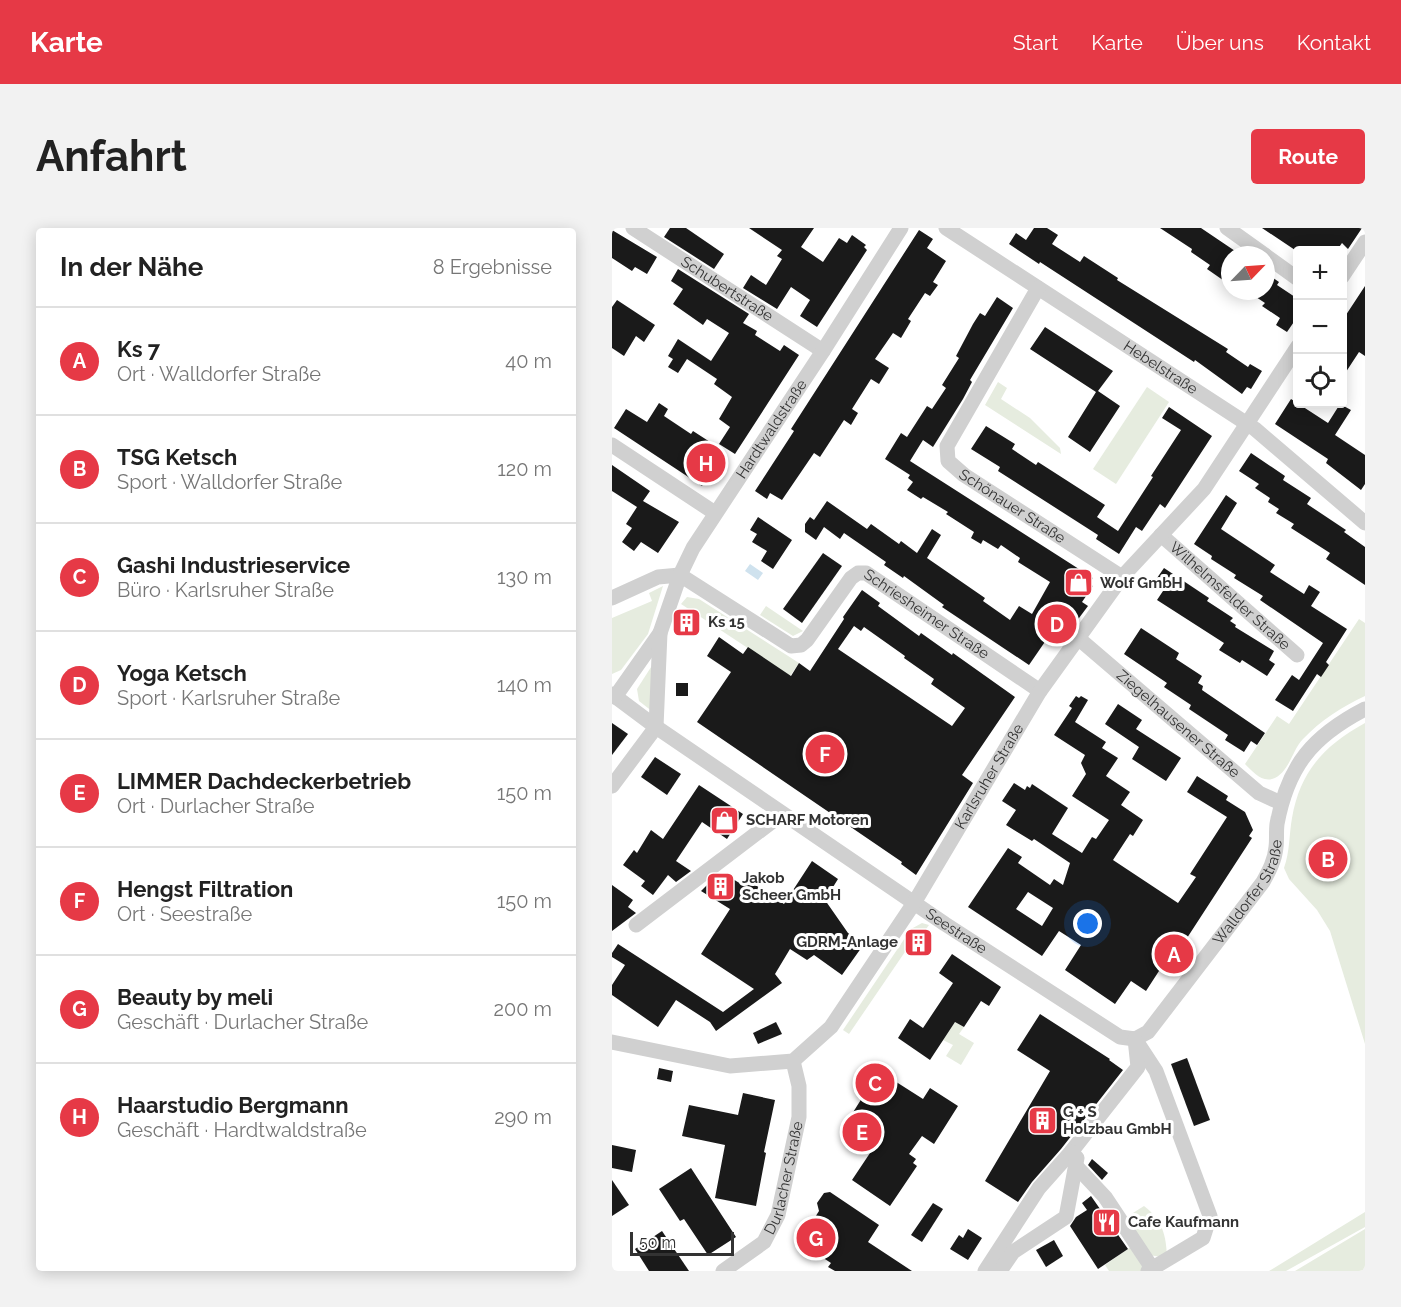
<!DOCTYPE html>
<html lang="de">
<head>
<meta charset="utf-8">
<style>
	body { margin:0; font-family:Raleway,sans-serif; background:#f2f2f2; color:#222 }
	.controls { position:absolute; right:18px; top:18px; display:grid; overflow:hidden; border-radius:6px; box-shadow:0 3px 15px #0003 }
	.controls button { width:54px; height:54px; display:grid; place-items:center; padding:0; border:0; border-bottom:2px solid #e0e0e0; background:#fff; color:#222; font:30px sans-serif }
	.compass { position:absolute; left:609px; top:18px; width:54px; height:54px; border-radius:50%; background:#fff; box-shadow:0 3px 15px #0003; rotate:65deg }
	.scale { position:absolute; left:18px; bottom:15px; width:104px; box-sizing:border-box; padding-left:6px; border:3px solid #333; border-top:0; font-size:16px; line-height:21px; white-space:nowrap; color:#333; -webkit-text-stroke:4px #fff; paint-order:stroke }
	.you { position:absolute; left:476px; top:696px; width:21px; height:21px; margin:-15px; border:4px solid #fff; border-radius:50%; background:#1a73e8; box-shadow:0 0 0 9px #1a73e833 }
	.badge { display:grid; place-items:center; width:39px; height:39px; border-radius:50%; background:#e63946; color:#fff; font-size:20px; font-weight:700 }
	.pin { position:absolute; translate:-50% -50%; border:3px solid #fff; box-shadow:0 2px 6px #0006 }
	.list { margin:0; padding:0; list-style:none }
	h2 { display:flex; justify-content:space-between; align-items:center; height:78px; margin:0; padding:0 24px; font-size:26px }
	h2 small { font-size:20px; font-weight:400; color:#767676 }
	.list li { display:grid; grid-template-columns:39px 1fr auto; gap:18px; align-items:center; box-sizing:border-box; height:108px; padding:0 24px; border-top:2px solid #e0e0e0 }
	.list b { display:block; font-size:22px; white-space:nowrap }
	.list p { margin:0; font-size:20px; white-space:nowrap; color:#767676 }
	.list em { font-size:20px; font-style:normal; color:#767676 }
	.icon { flex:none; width:33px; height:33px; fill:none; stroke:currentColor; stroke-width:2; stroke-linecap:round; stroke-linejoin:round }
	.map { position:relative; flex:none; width:753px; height:1043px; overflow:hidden; border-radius:6px }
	header { display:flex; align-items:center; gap:36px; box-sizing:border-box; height:84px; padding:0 30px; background:#e63946; color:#fff }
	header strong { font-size:28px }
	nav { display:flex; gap:33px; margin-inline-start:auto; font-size:21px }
	.intro { display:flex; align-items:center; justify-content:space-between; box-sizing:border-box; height:144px; padding:0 36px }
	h1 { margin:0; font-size:42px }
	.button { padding:15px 27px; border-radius:6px; background:#e63946; color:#fff; font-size:21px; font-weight:700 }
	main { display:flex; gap:36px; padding:0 36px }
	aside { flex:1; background:#fff; border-radius:6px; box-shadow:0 3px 15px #0003 }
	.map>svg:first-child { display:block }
	.green { fill:#e6ecdf }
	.water { fill:#cfe2ee }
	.building { fill:#1a1a1a; fill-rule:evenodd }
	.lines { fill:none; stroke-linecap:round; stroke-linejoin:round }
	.minor { stroke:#d0d0d0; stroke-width:15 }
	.labels { text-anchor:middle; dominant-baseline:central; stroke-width:6; stroke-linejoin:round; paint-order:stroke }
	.street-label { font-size:15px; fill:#333; stroke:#fff }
	.poi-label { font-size:15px; font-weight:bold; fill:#333; stroke:#fff; text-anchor:start }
</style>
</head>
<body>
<header>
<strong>Karte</strong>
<nav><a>Start</a><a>Karte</a><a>Über uns</a><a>Kontakt</a></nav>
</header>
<div class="intro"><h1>Anfahrt</h1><a class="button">Route</a></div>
<main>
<aside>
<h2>In der Nähe<small>8 Ergebnisse</small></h2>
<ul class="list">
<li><span class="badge">A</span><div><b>Ks 7</b><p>Ort · Walldorfer Straße</p></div><em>40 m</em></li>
<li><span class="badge">B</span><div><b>TSG Ketsch</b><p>Sport · Walldorfer Straße</p></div><em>120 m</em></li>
<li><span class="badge">C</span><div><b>Gashi Industrieservice</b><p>Büro · Karlsruher Straße</p></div><em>130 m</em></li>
<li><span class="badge">D</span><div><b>Yoga Ketsch</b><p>Sport · Karlsruher Straße</p></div><em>140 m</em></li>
<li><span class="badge">E</span><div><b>LIMMER Dachdeckerbetrieb</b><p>Ort · Durlacher Straße</p></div><em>150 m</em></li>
<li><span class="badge">F</span><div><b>Hengst Filtration</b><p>Ort · Seestraße</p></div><em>150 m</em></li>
<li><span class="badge">G</span><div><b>Beauty by meli</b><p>Geschäft · Durlacher Straße</p></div><em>200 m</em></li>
<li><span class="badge">H</span><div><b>Haarstudio Bergmann</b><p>Geschäft · Hardtwaldstraße</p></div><em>290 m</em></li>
</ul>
</aside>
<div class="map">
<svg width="753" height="1043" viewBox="0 0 753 1043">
	<rect width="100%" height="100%" fill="#fff"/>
	<g class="green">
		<polygon points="386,154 395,160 389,171 418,190 448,220 449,226 373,177"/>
		<polygon points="535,159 557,174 504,256 481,241"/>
		<polygon points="51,358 36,406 9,442 0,446 0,390 40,373 37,365"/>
		<polygon points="75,369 87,371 187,435 178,448 69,376"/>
		<polygon points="154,378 191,403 181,408 148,387"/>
		<path d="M747,391l6,4v73c-22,10 -45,25 -62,43 -11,11 -14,35 -31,40 -11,3 -20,-8 -27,-15l32,-48 12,8z"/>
		<polygon points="41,436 41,484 27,473 25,461"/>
		<path d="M753,495v321l-35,-113 -13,-21 -28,-31 -5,-11c6,-17 5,-33 8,-50 8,-47 33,-73 73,-95z"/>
		<polygon points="310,695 317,697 311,705 304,701 295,716 297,718 237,806 231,802 299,701"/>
		<polygon points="343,794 352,799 347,806 362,815 349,837 334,828 341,817 331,812"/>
		<path d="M532,978c19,15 22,29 23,52l-18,-3 -24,-37z"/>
		<polygon points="753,984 753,999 674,1043 657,1043"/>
		<polygon points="753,1001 753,1043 683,1043"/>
		<polygon points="520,1018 533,1037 532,1043 497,1043 493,1037"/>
	</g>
	<polygon class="water" points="138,336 151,345 146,352 133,343"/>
	<g class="building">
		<polygon points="58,0 74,0 112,26 102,41 52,9"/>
		<polygon points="137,0 202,0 189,19 211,34 227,10 235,15 240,7 254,17 252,19 255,22 205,99 188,88 198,72 179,59 165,81 131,60 139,47 154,57 170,31 165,28 170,22"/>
		<polygon points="422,0 435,0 446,7 440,16 468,34 472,28 506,50 505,52 616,121 614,124 636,139 638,136 650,143 639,161 635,159 630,166 583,132 582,134 428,34 427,36 397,16 404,5 414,12"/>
		<polygon points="548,0 589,0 629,27 618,27 618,57 595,41 598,37 579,24 580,21"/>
		<polygon points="650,0 750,0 736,21 730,15 725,22 683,22"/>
		<polygon points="0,2 45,29 35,46 23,39 20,43 0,30"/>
		<polygon points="307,2 321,11 315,20 334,33 321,54 326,57 318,68 313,65 296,91 299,93 289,110 281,105 263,131 277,140 267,156 259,151 240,181 246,185 239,197 232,192 208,229 202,225 170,272 158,265 155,271 143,263 182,203 179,201"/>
		<polygon points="66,41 137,86 131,95 145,103 143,107 168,123 172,117 187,127 123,226 107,216 118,199 107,191 120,169 102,156 105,151 75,131 66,145 56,139 61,131 56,128 66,111 99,133 117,105 95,91 91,97 61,76 71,61 59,53"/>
		<polygon points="654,45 667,54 665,57 686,71 686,88 675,104 664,97 668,90 650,78 653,75 635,63 654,63"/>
		<polygon points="753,58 753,128 747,124 730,150 730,93"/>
		<polygon points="385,69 401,80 358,152 360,154 351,171 321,219 311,212 298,233 481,350 477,356 481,358 470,374 476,378 464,394 456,388 443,407 439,405 417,437 330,379 332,377 292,348 291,350 272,337 274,334 232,305 228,311 212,299 204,312 193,304 193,296 198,289 202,292 215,273 255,301 259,296 287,316 289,313 305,325 320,301 329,307 315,330 373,370 371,373 398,392 407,378 420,386 438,354 406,334 408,330 389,317 386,321 371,312 369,316 359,310 362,304 334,286 336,284 311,269 309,271 295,262 301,254 296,250 298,247 273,231 289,205 295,209 315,178 320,181 334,160 330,157 347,130 344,128 361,96 368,85 373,88"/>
		<polygon points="5,72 43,97 32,114 24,108 12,128 0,120 0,79"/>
		<polygon points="433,99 501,143 486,163 508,178 478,224 456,209 484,164 418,121"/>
		<polygon points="679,171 716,195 728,176 739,182 723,207 753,227 753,256 749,262 714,235 716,231 663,196"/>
		<polygon points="47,175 56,181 52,188 79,206 81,203 112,223 90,258 2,200 14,181 35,194"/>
		<polygon points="557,179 600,208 553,280 548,276 530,303 524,299 507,326 484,311 486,307 386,243 388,239 359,221 374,198 403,216 400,221 424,237 426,234 493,277 485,289 506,303 541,249 539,248 569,202 550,190"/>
		<polygon points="639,225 673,248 671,252 699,270 695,276 734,302 732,304 753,319 753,357 714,331 718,325 679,300 682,296 664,285 667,281 656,274 658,270 643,260 647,256 627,243"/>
		<polygon points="0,237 38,263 31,273 67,294 46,325 29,314 22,323 10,314 20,300 14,296 25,279 0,263"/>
		<polygon points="614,267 625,275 609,301 663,337 658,344 692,366 697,357 708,364 699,378 735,401 714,434 717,437 709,449 705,446 681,483 663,472 680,447 687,452 711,415 648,372 651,368 622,350 624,347 599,331 600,328 582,316"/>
		<polygon points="146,289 180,312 161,341 149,333 155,323 140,314 145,306 138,302"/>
		<polygon points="211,325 230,338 190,395 171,381"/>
		<polygon points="552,340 597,370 595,373 621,390 618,393 624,397 623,399 662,423 657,432 663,436 655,448 630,432 628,435 607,422 612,415 545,372 555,357 545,350"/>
		<path d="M250,362l18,13 -2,3 41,30 2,-3 31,22 1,-2 62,44 -53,78 11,8 -57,92 -15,-11 1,-2 -205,-140 34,-50 -24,-16 12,-19 24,17 5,-7 43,29 8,-13 11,8 34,-52 -1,-2zM242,398l7,5 3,-4 41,29 -1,2 30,21 -3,5 34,24 -13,18 -114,-77z"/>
		<polygon points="529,400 567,425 564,431 590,448 586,455 591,458 590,462 653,505 645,517 639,513 632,524 613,512 616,507 577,481 579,477 552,459 555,455 512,426"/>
		<rect x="64" y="455" width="12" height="13"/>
		<path d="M464,468l3,2 2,-2 7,4 -13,22 31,20 -4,6 16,10 -12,18 24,16 -9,13 22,15 -10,16 -3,-2 -17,26 65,43 18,-26 -6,-3 37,-57 -40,-25 10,-16 31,20 -2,4 19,12 8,18 -4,6 3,2 -78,120 -4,-4 -24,37 -15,-10 -16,23 -50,-34 16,-25 -22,-14 -17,25 -74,-49 40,-59 14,9 -4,6 32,22 4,-6 9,6 7,-22 -36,-24 -2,2 -26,-16 10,-15 -14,-9 12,-18 11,7 2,-4 3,2 2,-4 36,24 -16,26 30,19 10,-16 4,2 13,-19 -37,-24 14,-22 -5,-11 4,-8 -31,-20 18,-27 -3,-2zM416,664l25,16 -11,18 -26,-17z"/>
		<polygon points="506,476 530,492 524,501 569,530 554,553 520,531 527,519 493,496"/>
		<polygon points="0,495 16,506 0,527"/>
		<polygon points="43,529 69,546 55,567 29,549"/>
		<polygon points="87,557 131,586 115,611 90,594 64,633 79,643 64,654 56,647 41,667 29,658 33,653 11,637 22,622 25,625 39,602 51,611"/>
		<polygon points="200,633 226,651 213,672 236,705 252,716 230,747 202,727 195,732 178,721 163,746 170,755 104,803 98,794 64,772 46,799 0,767 0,757 13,737 0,729 0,725 6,716 111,784 142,761 89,726 118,681 89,663 102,650 106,652 111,645 129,656 133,650 172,676"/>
		<polygon points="0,657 21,672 16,679 24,685 0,703"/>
		<polygon points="340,726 389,759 377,778 369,773 352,799 343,794 318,832 286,810 298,791 311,800 341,755 327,745"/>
		<polygon points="428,786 498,831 497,832 511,842 449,921 420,954 406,974 373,953 438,843 405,822"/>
		<polygon points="164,794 170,806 146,816 141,805"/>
		<polygon points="575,830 598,892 582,898 559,836"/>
		<polygon points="47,840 61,843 59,854 45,851"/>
		<polygon points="267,843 311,871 318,860 346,878 322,916 310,908 297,926 304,931 301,935 305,938 278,978 240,952 258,925 228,905"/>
		<polygon points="131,865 163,872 152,924 154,925 144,978 103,970 113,917 70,908 77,877 126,887"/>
		<polygon points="0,917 24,922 20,944 0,940"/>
		<polygon points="480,931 496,945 490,952 476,937"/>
		<polygon points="79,940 124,1009 96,1027 72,991 68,993 47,961"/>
		<polygon points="0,952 17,977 0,988"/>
		<polygon points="218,964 267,997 256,1014 300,1043 223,1043 216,1039 219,1035 187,1014 207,983 205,975 212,965"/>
		<polygon points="479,968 516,1021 486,1041 458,998 464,989 475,982 470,975"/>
		<polygon points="321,975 331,981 310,1014 299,1007"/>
		<polygon points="356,1001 370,1010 356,1032 338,1021 347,1007 351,1010"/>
		<polygon points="50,1003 77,1043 37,1043 23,1021"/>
		<polygon points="442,1012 451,1028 434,1039 424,1022"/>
	</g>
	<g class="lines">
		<g class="minor">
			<path id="s1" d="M21,0l190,123"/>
			<path id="s2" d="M334,0l309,201 110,94"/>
			<polyline points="615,0 653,27"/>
			<polyline points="654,28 686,51"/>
			<polyline points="730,49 753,14"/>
			<path id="s3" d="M426,60l-91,158 1,15 16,14 158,102"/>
			<polyline points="0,217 103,285"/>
			<path id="s4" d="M549,307l136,120"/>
			<path id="s5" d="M0,370l46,-21 22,-2 111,71 10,-1 6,-5 44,-62 7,-5h8l174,118"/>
			<path id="s6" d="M466,410l181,155 22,10"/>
			<path id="s7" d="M0,466l44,33 289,197 175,113 15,2"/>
			<path id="s8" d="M3,469l45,-64 20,-58 13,-27 130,-197 78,-123"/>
			<polyline points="0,558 44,499 48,405"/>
			<polyline points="24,697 170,586"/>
			<path id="s9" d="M523,811l13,-7 115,-150c6,-11 12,-22 13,-35 1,-7 0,-15 1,-23 11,-59 36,-88 88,-115"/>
			<path id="s10" d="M0,814l118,24 63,-5 38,-34 83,-124 126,-212 82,-114 82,-88 94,-143"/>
			<polyline points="525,814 544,843 598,988 591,1010 536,1043"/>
			<polyline points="464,938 493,969 540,1040"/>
			<path id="s11" d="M111,1043l41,-29 14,-27 21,-98v-31l-6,-25"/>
			<polyline points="373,1043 427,960 459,924 526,839 523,811"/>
			<polyline points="388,1043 401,1024 454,989 465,930 459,924"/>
		</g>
	</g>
	<defs>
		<symbol id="shop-square" viewBox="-11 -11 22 22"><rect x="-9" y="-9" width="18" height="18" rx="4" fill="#e63946" stroke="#fff"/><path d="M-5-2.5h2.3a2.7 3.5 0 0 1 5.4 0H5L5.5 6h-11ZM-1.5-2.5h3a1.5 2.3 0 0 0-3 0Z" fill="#fff"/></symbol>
		<symbol id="building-square" viewBox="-11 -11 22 22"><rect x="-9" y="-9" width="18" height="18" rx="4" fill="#e63946" stroke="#fff"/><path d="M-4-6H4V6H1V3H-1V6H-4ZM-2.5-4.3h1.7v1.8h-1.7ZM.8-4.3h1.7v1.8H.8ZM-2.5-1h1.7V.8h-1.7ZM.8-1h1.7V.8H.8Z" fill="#fff"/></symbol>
		<symbol id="restaurant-square" viewBox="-11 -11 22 22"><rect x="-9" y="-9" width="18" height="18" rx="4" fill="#e63946" stroke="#fff"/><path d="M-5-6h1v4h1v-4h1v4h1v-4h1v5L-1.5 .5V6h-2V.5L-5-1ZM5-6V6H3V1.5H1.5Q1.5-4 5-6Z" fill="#fff"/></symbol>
	</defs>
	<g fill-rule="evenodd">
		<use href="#shop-square" x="450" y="338" width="33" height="33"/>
		<use href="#building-square" x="58" y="378" width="33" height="33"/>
		<use href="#shop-square" x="96" y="576" width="33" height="33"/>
		<use href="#building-square" x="92" y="642" width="33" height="33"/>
		<use href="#building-square" x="290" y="698" width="33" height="33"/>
		<use href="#building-square" x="414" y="876" width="33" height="33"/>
		<use href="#restaurant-square" x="478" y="978" width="33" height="33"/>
	</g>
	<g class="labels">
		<g class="street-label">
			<text stroke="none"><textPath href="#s1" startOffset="112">Schubertstraße</textPath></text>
			<text stroke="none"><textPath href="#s2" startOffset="256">Hebelstraße</textPath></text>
			<text stroke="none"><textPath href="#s8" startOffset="312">Hardtwaldstraße</textPath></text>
			<text stroke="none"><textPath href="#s3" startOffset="276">Schönauer Straße</textPath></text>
			<text stroke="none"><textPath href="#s4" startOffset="92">Wilhelmsfelder Straße</textPath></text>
			<text stroke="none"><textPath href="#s5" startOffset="388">Schriesheimer Straße</textPath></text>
			<text stroke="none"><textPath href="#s6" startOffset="132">Ziegelhausener Straße</textPath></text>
			<text stroke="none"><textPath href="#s10" startOffset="531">Karlsruher Straße</textPath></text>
			<text stroke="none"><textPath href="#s9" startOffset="188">Walldorfer Straße</textPath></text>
			<text stroke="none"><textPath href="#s7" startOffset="418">Seestraße</textPath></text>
			<text stroke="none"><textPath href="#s11" startOffset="118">Durlacher Straße</textPath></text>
		</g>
		<g class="poi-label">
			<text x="488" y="355">Wolf GmbH</text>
			<text x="96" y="394">Ks 15</text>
			<text x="134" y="592">SCHARF Motoren</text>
			<text x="130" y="650">Jakob<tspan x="130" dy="17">Scheer GmbH</tspan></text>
			<text x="286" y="714" text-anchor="end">GDRM-Anlage</text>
			<text x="451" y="884">G + S<tspan x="451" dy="17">Holzbau GmbH</tspan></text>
			<text x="516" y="994">Cafe Kaufmann</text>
		</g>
	</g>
</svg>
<div class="controls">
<button>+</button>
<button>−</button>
<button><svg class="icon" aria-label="locate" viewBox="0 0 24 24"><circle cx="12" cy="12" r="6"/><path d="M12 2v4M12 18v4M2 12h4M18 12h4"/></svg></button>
</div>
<svg class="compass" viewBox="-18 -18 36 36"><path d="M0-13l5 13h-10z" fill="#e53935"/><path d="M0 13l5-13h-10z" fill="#767676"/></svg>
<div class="scale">50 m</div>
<div class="you"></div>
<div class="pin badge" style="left:562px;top:726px">A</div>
<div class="pin badge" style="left:716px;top:631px">B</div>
<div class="pin badge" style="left:263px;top:855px">C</div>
<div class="pin badge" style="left:445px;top:396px">D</div>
<div class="pin badge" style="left:250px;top:904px">E</div>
<div class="pin badge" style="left:213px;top:526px">F</div>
<div class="pin badge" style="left:204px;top:1010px">G</div>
<div class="pin badge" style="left:94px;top:235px">H</div>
</div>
</main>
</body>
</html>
